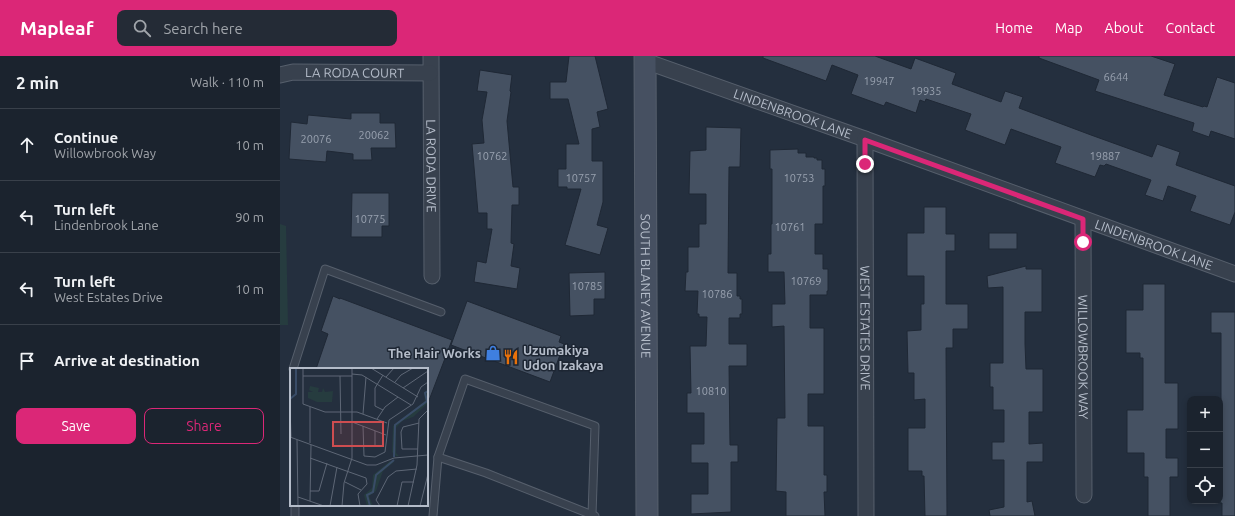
<!DOCTYPE html>
<html lang="en">
<head>
<meta charset="utf-8">
<style>
	body { margin:0; font-family:Ubuntu,sans-serif; background:#242b36; color:#f1f3f6 }
	.controls { position:absolute; right:12px; bottom:12px; display:grid; overflow:hidden; border-radius:8px; box-shadow:0 2px 6px #0003 }
	.controls button { width:36px; height:36px; display:grid; place-items:center; padding:0; border:0; border-bottom:1px solid #39404a; background:#1b232e; color:#f1f3f6; font:20px sans-serif }
	.stop { position:absolute; width:12px; height:12px; margin:-9px; border:3px solid #db2777; border-radius:50%; background:#fff }
	.stop.end { background:#db2777; border-color:#fff; box-shadow:0 1px 4px #0008 }
	.list { margin:0; padding:0; list-style:none }
	h2 { display:flex; justify-content:space-between; align-items:center; height:52px; margin:0; padding:0 16px; font-size:17px }
	h2 small { font-size:13px; font-weight:400; color:#a0a4aa }
	.list li { display:grid; grid-template-columns:26px 1fr auto; gap:12px; align-items:center; box-sizing:border-box; height:72px; padding:0 16px; border-top:1px solid #39404a }
	.list b { display:block; font-size:15px; white-space:nowrap }
	.list p { margin:0; font-size:13px; white-space:nowrap; color:#a0a4aa }
	.list em { font-size:13px; font-style:normal; color:#a0a4aa }
	.actions { display:flex; gap:8px; padding:12px 16px }
	.actions a { flex:1; padding:9px 0; border:1px solid #db2777; border-radius:8px; text-align:center; font-size:14px; color:#db2777 }
	.actions .main { background:#db2777; color:#fff }
	.icon { flex:none; width:22px; height:22px; fill:none; stroke:currentColor; stroke-width:2; stroke-linecap:round; stroke-linejoin:round }
	.map { position:relative; flex:none; width:955px; height:460px; overflow:hidden }
	header { display:flex; align-items:center; gap:24px; box-sizing:border-box; height:56px; padding:0 20px; background:#db2777; color:#fff }
	header strong { font-size:19px }
	nav { display:flex; gap:22px; margin-inline-start:auto; font-size:14px }
	.search { width:280px; height:36px; background:#242b36; display:flex; align-items:center; gap:10px; box-sizing:border-box; padding:0 14px; border-radius:8px; color:#a0a4aa; font-size:15px }
	main { display:flex }
	aside { flex:1; background:#1b232e }
	.map>svg:first-child { display:block }
	.green { fill:#263c3f }
	.building { fill:#455162; stroke:#1f2835 }
	.lines { fill:none; stroke-linecap:round; stroke-linejoin:round }
	.lane-casing { stroke:#565f6c; stroke-width:9 }
	.street-casing { stroke:#565f6c; stroke-width:17 }
	.secondary-casing { stroke:#565f6c; stroke-width:23 }
	.lane { stroke:#38414e; stroke-width:7 }
	.street { stroke:#38414e; stroke-width:15 }
	.secondary { stroke:#465061; stroke-width:21 }
	.route { stroke:#db2777; stroke-width:5 }
	.labels { text-anchor:middle; dominant-baseline:central; stroke-width:3; stroke-linejoin:round; paint-order:stroke }
	.number-label { font-size:11px; fill:#98a1af }
	.street-label { font-size:13px; fill:#b4bcc9; stroke:#1d2633 }
	.poi-label { font-size:13px; font-weight:bold; fill:#b4bcc9; stroke:#1d2633; text-anchor:start }
	.inset-river { fill:none; stroke:#394c67; stroke-width:2 }
	.inset-road { fill:none; stroke:#5e6776; stroke-width:1 }
	.view { fill:#ce4d50; fill-opacity:0.15; stroke:#ce4d50; stroke-width:2 }
	.inset-edge { fill:none; stroke:#b4bcc9; stroke-width:2 }
</style>
</head>
<body>
<header>
<strong>Mapleaf</strong>
<div class="search"><svg class="icon" aria-label="search" viewBox="0 0 24 24"><circle cx="10" cy="10" r="6"/><path d="M15 15l6 6"/></svg>Search here</div>
<nav><a>Home</a><a>Map</a><a>About</a><a>Contact</a></nav>
</header>
<main>
<aside>
<h2>2 min<small>Walk · 110 m</small></h2>
<ul class="list">
<li><svg class="icon" aria-label="ahead" viewBox="0 0 24 24"><path d="M12 20V5M6 11l6-6 6 6"/></svg><div><b>Continue</b><p>Willowbrook Way</p></div><em>10 m</em></li>
<li><svg class="icon" aria-label="left" viewBox="0 0 24 24"><path d="M17 20v-9H6M10 6l-5 5 5 5"/></svg><div><b>Turn left</b><p>Lindenbrook Lane</p></div><em>90 m</em></li>
<li><svg class="icon" aria-label="left" viewBox="0 0 24 24"><path d="M17 20v-9H6M10 6l-5 5 5 5"/></svg><div><b>Turn left</b><p>West Estates Drive</p></div><em>10 m</em></li>
<li><svg class="icon" aria-label="arrive" viewBox="0 0 24 24"><path d="M6 21V4h12l-3 4 3 4H6"/></svg><div><b>Arrive at destination</b></div></li>
</ul>
<div class="actions"><a class="main">Save</a><a>Share</a></div>
</aside>
<div class="map">
<svg width="955" height="460" viewBox="0 0 955 460">
	<rect width="100%" height="100%" fill="#242f3e"/>
	<polygon class="green" points="0,168 6,170 8,269 0,269"/>
	<g class="building">
		<polygon points="289,0 315,0 328,53 317,56 320,71 312,73 312,105 323,105 323,146 317,169 328,172 320,199 285,189 301,133 287,133 287,131 278,131 278,113 286,113 286,88 299,88 288,43 270,43 270,26 286,26"/>
		<polygon points="483,0 595,0 631,13 635,2 676,17 672,28 721,46 725,35 743,41 739,52 811,79 872,101 877,88 900,96 896,109 955,130 955,156 950,169 910,155 916,140 888,130 883,145 865,139 871,124 826,108 824,110 820,109 815,121 775,107 781,91 753,81 731,73 725,89 685,74 691,58 646,43 645,46 640,44 636,57 606,46 604,50 571,38 578,19 552,9 546,25 483,2"/>
		<polygon points="759,0 871,0 895,8 884,39 923,51 924,50 927,51 937,21 955,27 955,83 931,75 929,81 912,75 914,67 815,35 819,24 759,2"/>
		<polygon points="200,14 232,19 230,35 231,36 227,65 233,131 239,131 239,149 232,149 231,187 234,188 231,210 240,212 237,233 194,226 197,205 206,207 212,173 207,173 207,157 198,157 192,88 204,87 202,64 207,36 197,35"/>
		<polygon points="71,57 100,57 100,67 115,67 116,92 91,92 92,104 73,104 73,98 47,95 46,106 9,103 11,66 27,68 28,59 71,63"/>
		<polygon points="426,71 461,72 460,111 449,111 448,217 457,217 457,240 460,240 460,243 462,243 462,258 460,258 460,262 449,262 449,288 467,288 467,310 449,310 450,389 458,389 458,406 451,406 451,456 411,458 411,438 428,438 428,407 411,407 411,388 424,388 424,357 407,357 407,337 411,337 410,290 426,290 427,261 419,261 419,258 417,258 418,235 405,235 406,216 408,216 408,191 419,191 419,168 426,168 426,138 409,138 410,95 426,94"/>
		<polygon points="518,93 518,97 526,97 526,101 534,101 534,102 537,102 537,104 542,104 542,113 545,113 545,130 543,130 543,168 535,168 535,198 543,198 543,213 548,213 548,235 547,235 547,239 530,239 530,272 544,272 544,338 528,338 528,370 544,370 544,419 547,419 547,436 544,436 545,460 506,460 506,436 496,435 497,362 505,362 504,270 492,271 492,248 505,248 504,216 488,216 488,198 491,198 491,168 492,168 492,113 490,113 490,94"/>
		<polygon points="72,137 109,137 109,170 102,170 102,181 71,181"/>
		<polygon points="644,151 666,151 666,178 675,178 675,195 666,195 666,248 688,248 688,273 673,273 673,292 666,292 667,460 645,460 644,420 642,420 642,415 628,415 628,372 645,372 645,343 634,344 634,317 628,317 627,275 641,274 641,248 644,248 644,220 627,220 627,177 644,177"/>
		<rect x="709" y="177" width="28" height="16"/>
		<polygon points="746,210 746,213 762,213 762,256 745,256 745,288 746,313 763,313 763,356 749,356 749,388 763,387 763,406 747,406 747,446 752,445 755,460 710,460 709,454 724,451 724,404 712,404 712,386 724,386 724,354 713,354 713,331 710,331 710,307 723,307 723,231 708,232 707,220"/>
		<polygon points="325,216 325,243 314,243 314,259 290,260 289,217"/>
		<polygon points="863,228 885,228 885,327 898,327 898,373 886,373 886,402 898,402 898,421 890,421 890,460 868,460 868,421 864,421 864,397 847,397 847,354 863,354 863,302 860,302 860,297 846,297 846,254 863,254"/>
		<polygon points="53,240 60,243 60,242 172,284 148,347 147,347 147,313 36,313 48,278 41,275"/>
		<polygon points="187,245 281,280 279,286 284,288 270,326 171,289"/>
		<polygon points="931,256 955,256 955,460 942,460 942,447 940,447 940,375 941,375 941,277 931,277"/>
	</g>
	<g class="lines">
		<defs>
			<g id="lane">
				<polyline points="13,313 45,213 161,256"/>
				<polyline points="158,401 206,417 315,460"/>
				<polyline points="15,449 15,460"/>
				<polyline points="153,460 158,401 185,323 315,370 312,459"/>
			</g>
			<g id="street">
				<path id="s1" d="M151,0l1,220"/>
				<path id="s2" d="M365,5l220,78 370,135"/>
				<path id="s3" d="M0,19l13,-3 137,1"/>
				<path id="s4" d="M585,83l1,377"/>
				<path id="s5" d="M803,163l1,276"/>
			</g>
			<g id="secondary">
				<path id="s6" d="M365,0l2,460"/>
			</g>
		</defs>
		<use href="#lane" class="lane-casing"/>
		<use href="#street" class="street-casing"/>
		<use href="#secondary" class="secondary-casing"/>
		<use href="#lane" class="lane"/>
		<use href="#street" class="street"/>
		<use href="#secondary" class="secondary"/>
	</g>
	<g class="lines">
		<polyline class="route" points="585,108 585,84 803,163 803,186"/>
	</g>
	<defs>
		<symbol id="shop-bare" viewBox="-9 -9 18 18"><path d="M-5-2.5h2.3a2.7 3.5 0 0 1 5.4 0H5L5.5 6h-11ZM-1.5-2.5h3a1.5 2.3 0 0 0-3 0Z" fill="#3f7fe0" stroke="#1d2633" stroke-width="2.5" paint-order="stroke"/></symbol>
		<symbol id="restaurant-bare" viewBox="-9 -9 18 18"><path d="M-5-6h1v4h1v-4h1v4h1v-4h1v5L-1.5 .5V6h-2V.5L-5-1ZM5-6V6H3V1.5H1.5Q1.5-4 5-6Z" fill="#e8710a" stroke="#1d2633" stroke-width="2.5" paint-order="stroke"/></symbol>
	</defs>
	<g fill-rule="evenodd">
		<use href="#shop-bare" x="202" y="286" width="22" height="22"/>
		<use href="#restaurant-bare" x="220" y="290" width="22" height="22"/>
	</g>
	<g class="labels">
		<g class="number-label">
			<text x="836" y="21">6644</text>
			<text x="599" y="25">19947</text>
			<text x="646" y="35">19935</text>
			<text x="94" y="79">20062</text>
			<text x="36" y="83">20076</text>
			<text x="212" y="100">10762</text>
			<text x="825" y="100">19887</text>
			<text x="301" y="122">10757</text>
			<text x="519" y="122">10753</text>
			<text x="90" y="163">10775</text>
			<text x="510" y="171">10761</text>
			<text x="526" y="225">10769</text>
			<text x="307" y="230">10785</text>
			<text x="437" y="238">10786</text>
			<text x="431" y="335">10810</text>
		</g>
		<g class="street-label">
			<text stroke="none"><textPath href="#s3" startOffset="75">LA RODA COURT</textPath></text>
			<text stroke="none"><textPath href="#s2" startOffset="157">LINDENBROOK LANE</textPath></text>
			<text stroke="none"><textPath href="#s1" startOffset="110">LA RODA DRIVE</textPath></text>
			<text stroke="none"><textPath href="#s2" startOffset="541">LINDENBROOK LANE</textPath></text>
			<text stroke="none"><textPath href="#s6" startOffset="230">SOUTH BLANEY AVENUE</textPath></text>
			<text stroke="none"><textPath href="#s4" startOffset="189">WEST ESTATES DRIVE</textPath></text>
			<text stroke="none"><textPath href="#s5" startOffset="138">WILLOWBROOK WAY</textPath></text>
		</g>
		<g class="poi-label">
			<text x="243" y="294">Uzumakiya<tspan x="243" dy="15">Udon Izakaya</tspan></text>
			<text x="201" y="297" text-anchor="end">The Hair Works</text>
		</g>
	</g>
	<g transform="translate(10 312)">
		<rect width="138" height="138" fill="#242f3e"/>
		<path d="M20,18l9,2 -1,4h4l1,-4 2,4 8,-1 -1,11h-15l-9,-4v-6h5l-4,-2zM138,22v13l-15,14 -11,4 -6,7v25l3,3h-3l-4,-4 1,-26 32,-25 -1,-9zM100,93l4,1 -11,9 -7,20 -7,5 4,10h-6l-3,-11 8,-7 1,-13z" fill="#263c3f"/>
		<path class="inset-river" d="M0,31l6,-5v-26M104,89l1,-32 32,-24 -2,-8 3,-2M80,138l-3,-11 6,-3 3,-17 18,-15"/>
		<path class="inset-road" d="M13,0v36l22,8h32l30,11M81,0l47,29M62,6l10,1 49,30M13,8h49M50,8l1,58M96,9l8,-9M105,14l6,-7 12,-7M113,20l25,-17M0,38l1,31M93,42l-8,-4v-18l8,-13M73,46l3,-37M87,51l8,-12 13,-10M62,54l34,13M73,58l1,30 11,1 10,-5 4,-32 24,-16 8,-17 7,-5M85,63v14M0,69l77,28h9l18,-7 34,-3M7,72l1,66M20,75v-36M128,81h-16l-1,-17 2,-5 16,-4M20,90l56,20 1,6 -9,10 2,12M55,114l16,8M20,123h9l8,-28M8,129l26,9M20,133l1,-56M40,138l7,-39M52,138l2,-23 8,-25v-90M90,138l-4,-6 12,-23 8,-6 21,-2M107,138l5,-24h12M118,138l9,-41 2,-46 9,-9M130,138l8,-32"/>
		<path class="view" d="M43,54h50v24h-50z"/>
		<rect width="138" height="138" class="inset-edge"/>
	</g>
</svg>
<div class="controls">
<button>+</button>
<button>−</button>
<button><svg class="icon" aria-label="locate" viewBox="0 0 24 24"><circle cx="12" cy="12" r="6"/><path d="M12 2v4M12 18v4M2 12h4M18 12h4"/></svg></button>
</div>
<div class="stop" style="left:803px;top:186px"></div>
<div class="stop end" style="left:585px;top:108px"></div>
</div>
</main>
</body>
</html>
